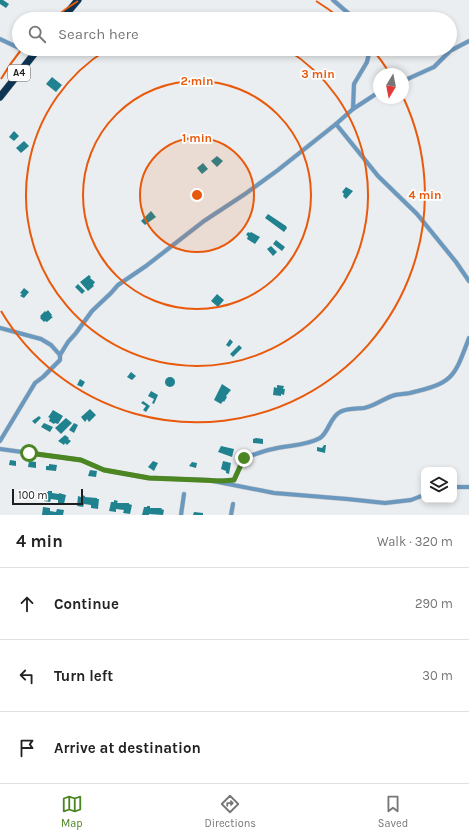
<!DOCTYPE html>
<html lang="en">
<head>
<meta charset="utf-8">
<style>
	body { margin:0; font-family:Karla,sans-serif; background:#f6f6f6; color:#222 }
	.controls { position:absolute; right:12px; bottom:12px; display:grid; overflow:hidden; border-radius:8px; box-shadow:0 2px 6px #0003 }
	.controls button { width:36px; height:36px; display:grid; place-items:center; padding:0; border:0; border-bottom:1px solid #e0e0e0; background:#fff; color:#222; font:20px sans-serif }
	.compass { position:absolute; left:373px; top:68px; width:36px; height:36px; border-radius:50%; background:#fff; box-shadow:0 2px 6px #0003; rotate:190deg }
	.scale { position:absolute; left:12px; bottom:10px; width:71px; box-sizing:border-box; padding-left:4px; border:2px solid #1d1f1f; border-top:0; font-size:11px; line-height:14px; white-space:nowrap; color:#1d1f1f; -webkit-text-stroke:3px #fff; paint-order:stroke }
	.stop { position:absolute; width:12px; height:12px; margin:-9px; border:3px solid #4b8623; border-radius:50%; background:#fff }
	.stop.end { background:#4b8623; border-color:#fff; box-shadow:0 1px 4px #0008 }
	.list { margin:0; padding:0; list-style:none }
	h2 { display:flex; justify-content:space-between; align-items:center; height:52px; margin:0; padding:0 16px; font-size:17px }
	h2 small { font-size:13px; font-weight:400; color:#767676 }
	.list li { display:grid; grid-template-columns:26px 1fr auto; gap:12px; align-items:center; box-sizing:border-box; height:72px; padding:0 16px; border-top:1px solid #e0e0e0 }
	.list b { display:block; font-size:15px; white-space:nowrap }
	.list em { font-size:13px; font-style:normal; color:#767676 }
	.icon { flex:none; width:22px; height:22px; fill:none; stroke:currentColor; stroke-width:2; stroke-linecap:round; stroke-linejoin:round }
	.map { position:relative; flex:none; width:469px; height:515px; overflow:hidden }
	.search { position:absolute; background:#fff; box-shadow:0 2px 6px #0003; left:12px; right:12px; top:12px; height:44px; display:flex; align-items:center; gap:10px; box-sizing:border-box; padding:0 14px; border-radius:22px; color:#767676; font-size:15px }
	.sheet { height:268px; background:#fff }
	nav { display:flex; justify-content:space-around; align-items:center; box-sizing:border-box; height:56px; border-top:1px solid #e0e0e0; background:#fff; font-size:11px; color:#767676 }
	nav a { display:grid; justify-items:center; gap:2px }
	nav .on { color:#4b8623 }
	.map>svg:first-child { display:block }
	.building { fill:#21828f }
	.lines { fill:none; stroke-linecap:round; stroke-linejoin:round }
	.street-casing { stroke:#c6c9ca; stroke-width:5 }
	.highway-casing { stroke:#c6c9ca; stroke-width:8 }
	.street { stroke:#6b98bf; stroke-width:4 }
	.highway { stroke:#0d3452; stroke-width:7 }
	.route { stroke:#4b8623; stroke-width:5 }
	.ring { fill:none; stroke:#e8590c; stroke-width:2 }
	.labels { text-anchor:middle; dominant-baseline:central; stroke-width:3.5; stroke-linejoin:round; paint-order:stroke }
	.shield { fill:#fff; stroke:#616262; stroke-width:1 }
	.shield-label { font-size:10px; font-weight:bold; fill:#1d1f1f }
	.centre { fill:#e8590c; stroke:#fff; stroke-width:2 }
	.ring-label { font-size:12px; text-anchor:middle; font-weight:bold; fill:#e8590c; stroke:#fff; stroke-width:3.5; stroke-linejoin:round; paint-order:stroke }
</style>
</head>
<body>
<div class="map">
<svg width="469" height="515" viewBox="0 0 469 515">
	<rect width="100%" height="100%" fill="#ebeef0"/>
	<g class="building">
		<polygon points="0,0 3,0 9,4 6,8 0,4"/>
		<polygon points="52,77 62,85 56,92 46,84"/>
		<polygon points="14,131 19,136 14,141 9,137"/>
		<polygon points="24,141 29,146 21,153 16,148"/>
		<polygon points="217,156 223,161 217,167 211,161"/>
		<polygon points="203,163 208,169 202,174 197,168"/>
		<polygon points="346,187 353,191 346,199 343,196 344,194 342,192"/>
		<polygon points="151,211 156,217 145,225 141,221"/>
		<polygon points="268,214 286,226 287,228 284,232 265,218"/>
		<polygon points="248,232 250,233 251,232 260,237 255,244 247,239 248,236 246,235"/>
		<polygon points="276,240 285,247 282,251 273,244"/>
		<polygon points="271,246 277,252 273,256 267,249"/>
		<polygon points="89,275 91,277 90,278 95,282 93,285 94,286 88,291 80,282"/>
		<polygon points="78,284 85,291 82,294 75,287"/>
		<polygon points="24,288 29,292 24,298 20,296 22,294 20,293"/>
		<polygon points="217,294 224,300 218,307 211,301"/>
		<polygon points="48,310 52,315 51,316 53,317 47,322 45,321 44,322 40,318 41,317 40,316 45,311 46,312"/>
		<polygon points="230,339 233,342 229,347 226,345"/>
		<polygon points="239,345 242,348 233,357 230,354"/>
		<polygon points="131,372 136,376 132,380 127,377"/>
		<circle cx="170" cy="382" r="5"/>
		<polygon points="80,379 85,382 82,387 77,385"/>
		<polygon points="222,384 231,390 226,396 227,397 224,402 223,401 221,404 214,400"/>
		<polygon points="277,385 284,386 283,389 285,389 284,395 281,394 281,396 273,395 274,387 277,388"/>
		<polygon points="151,391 158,395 154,404 152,403 154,399 148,396"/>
		<polygon points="143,401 150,406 146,412 143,410 146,406 141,403"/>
		<polygon points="90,409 96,415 89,422 87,419 85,422 81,417"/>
		<polygon points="53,410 63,416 58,424 55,423 54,424 49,421 50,418 48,417 49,416"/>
		<polygon points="39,416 41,418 35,424 32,421"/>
		<polygon points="66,418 72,423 61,434 55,428"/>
		<polygon points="44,423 53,427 50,432 41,427"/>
		<polygon points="74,423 78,425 74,433 69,430"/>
		<polygon points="65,435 69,438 68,439 71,441 67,445 65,443 64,445 58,441"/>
		<polygon points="256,438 263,439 263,444 253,443 253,439"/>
		<polygon points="324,445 326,445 325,453 317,451 317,447 322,448"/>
		<polygon points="221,446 234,449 232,457 218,452"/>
		<polygon points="10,460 16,461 16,466 9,465"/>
		<polygon points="29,461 36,462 36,468 28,467"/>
		<polygon points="153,461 158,463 154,471 148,467"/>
		<polygon points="223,461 231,463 229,474 226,473 226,471 221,469"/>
		<polygon points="192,462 197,463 196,468 189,466"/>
		<polygon points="49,464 57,465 56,471 46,470 46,466 49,466"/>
		<polygon points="90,470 97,471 96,477 88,476"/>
		<polygon points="48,491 52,491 52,493 59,494 59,493 66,495 64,504 58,503 58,500 51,499 50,502 44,501 45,492 48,492"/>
		<polygon points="82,495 85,496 85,497 97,498 97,499 99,499 98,509 91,508 91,505 84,504 83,507 77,506 78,496 81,497"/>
		<polygon points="114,500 118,501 117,503 129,503 129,504 132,505 130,514 123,513 124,510 116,509 116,512 109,511 111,502 114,502"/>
		<polygon points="147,506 150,506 150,508 162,508 161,509 164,510 163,515 149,514 149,515 142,515 144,507 147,507"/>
		<polygon points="43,507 50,508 50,511 56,512 57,509 64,510 63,515 42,515"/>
		<polygon points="194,512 203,513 203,515 193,515"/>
	</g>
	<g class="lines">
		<defs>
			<g id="street">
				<polyline points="333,0 355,19"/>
				<polyline points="0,39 19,48"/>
				<polyline points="20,49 33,55"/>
				<polyline points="370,49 367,62 354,84 353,109 336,124 378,176 417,214 456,262 469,281"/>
				<polyline points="403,81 434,67 450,51 469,41"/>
				<polyline points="353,109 379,92"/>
				<polyline points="0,328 41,339 51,345 60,355"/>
				<polyline points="0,441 35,383 43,377 60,360 60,355 68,342 76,333 92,311 111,293 118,285 146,266 204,221 245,194 278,170 336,124"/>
				<polyline points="0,449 81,460 104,470 149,478 208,480 274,493 347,499 385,503 411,500 424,495"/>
				<path d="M219,481l15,-1 10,-22c9,-3 19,-7 29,-9 15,-4 33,-3 47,-11 9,-6 10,-21 20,-26 7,-4 16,-3 24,-4 11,-2 20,-10 31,-13 5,-1 10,-1 15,-2 43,-10 44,-15 59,-55"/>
				<polyline points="454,487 469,487"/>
				<polyline points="181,515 184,494"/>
				<polyline points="231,515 233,504"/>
			</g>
			<g id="highway">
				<polyline points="62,19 78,0"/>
				<polyline points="0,97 38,49"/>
			</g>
		</defs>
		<use href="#street" class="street-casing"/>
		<use href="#highway" class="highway-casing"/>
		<use href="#street" class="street"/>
		<use href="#highway" class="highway"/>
	</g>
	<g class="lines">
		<polyline class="route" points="29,453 81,460 104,470 149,478 223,481 234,480 244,458"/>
	</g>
	<circle cx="197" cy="195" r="57" fill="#e8590c" fill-opacity=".12"/>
	<g class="ring">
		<circle cx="197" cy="195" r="57"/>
		<circle cx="197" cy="195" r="114"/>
		<path d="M286 49A171 171 0 1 1 108 49"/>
		<path d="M1 79A228 228 0 0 1 21 50M54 18A228 228 0 0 1 78 1M316 1A228 228 0 0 1 340 18M373 50A228 228 0 0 1 389 72M404 99A228 228 0 0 1 1 311"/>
	</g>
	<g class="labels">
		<rect class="shield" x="8" y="65" width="22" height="16" rx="3"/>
		<g class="shield-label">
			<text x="19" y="73">A4</text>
		</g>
	</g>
	<circle cx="197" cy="195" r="6" class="centre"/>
	<g class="ring-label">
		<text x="318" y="78">3 min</text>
		<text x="197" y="85">2 min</text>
		<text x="197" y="142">1 min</text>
		<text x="425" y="199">4 min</text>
	</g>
</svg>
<div class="controls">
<button><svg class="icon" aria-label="layers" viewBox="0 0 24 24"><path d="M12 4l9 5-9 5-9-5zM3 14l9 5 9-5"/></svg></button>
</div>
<svg class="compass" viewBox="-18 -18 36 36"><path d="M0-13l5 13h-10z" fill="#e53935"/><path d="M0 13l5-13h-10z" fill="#767676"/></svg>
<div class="scale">100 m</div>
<div class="stop" style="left:29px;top:453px"></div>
<div class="stop end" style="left:244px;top:458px"></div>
<div class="search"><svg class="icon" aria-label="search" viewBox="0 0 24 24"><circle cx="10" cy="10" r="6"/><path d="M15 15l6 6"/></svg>Search here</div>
</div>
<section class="sheet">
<h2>4 min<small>Walk · 320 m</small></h2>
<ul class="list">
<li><svg class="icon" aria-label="ahead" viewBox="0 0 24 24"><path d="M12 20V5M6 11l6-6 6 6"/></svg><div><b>Continue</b></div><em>290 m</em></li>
<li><svg class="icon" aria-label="left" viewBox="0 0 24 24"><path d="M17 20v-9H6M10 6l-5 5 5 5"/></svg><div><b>Turn left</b></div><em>30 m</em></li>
<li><svg class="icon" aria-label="arrive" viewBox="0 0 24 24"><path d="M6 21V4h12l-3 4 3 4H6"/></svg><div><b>Arrive at destination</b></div></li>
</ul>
</section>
<nav>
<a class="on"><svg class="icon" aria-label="map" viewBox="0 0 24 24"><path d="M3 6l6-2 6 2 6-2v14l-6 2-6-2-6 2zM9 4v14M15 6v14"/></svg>Map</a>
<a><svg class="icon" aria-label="directions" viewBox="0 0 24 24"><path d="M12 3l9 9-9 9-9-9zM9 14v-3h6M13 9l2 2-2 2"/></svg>Directions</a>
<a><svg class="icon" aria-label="saved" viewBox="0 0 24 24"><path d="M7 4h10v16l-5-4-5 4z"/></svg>Saved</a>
</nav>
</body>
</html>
